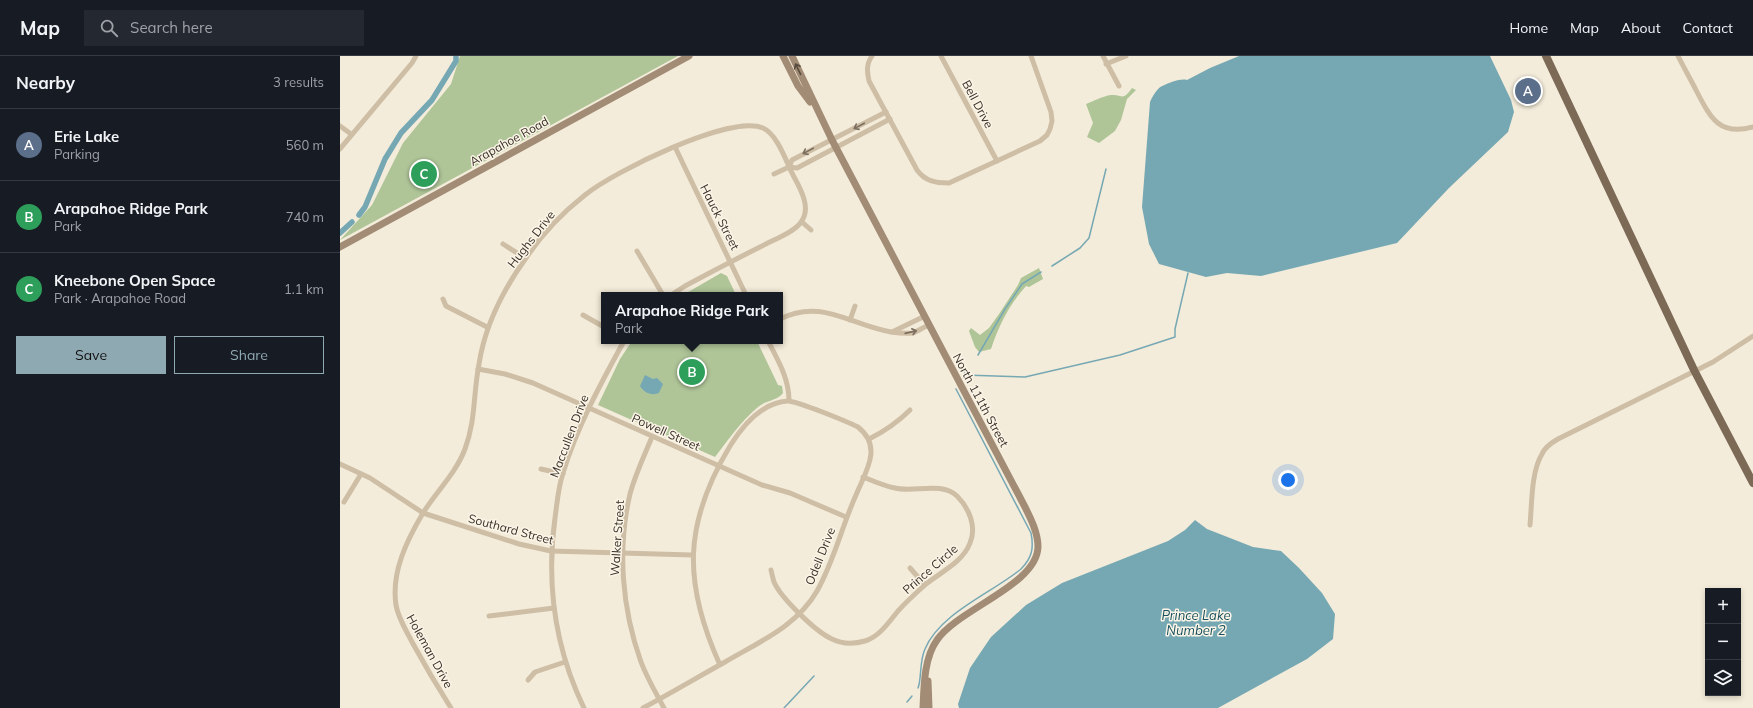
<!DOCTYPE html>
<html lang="en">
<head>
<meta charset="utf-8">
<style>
	body { margin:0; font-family:Mulish,sans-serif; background:#242831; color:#f1f3f6 }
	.controls { position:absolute; right:12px; bottom:12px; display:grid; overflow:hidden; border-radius:0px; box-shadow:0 2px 6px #0003 }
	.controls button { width:36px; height:36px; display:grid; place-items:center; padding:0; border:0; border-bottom:1px solid #363941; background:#171b24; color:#f1f3f6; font:20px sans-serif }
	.you { position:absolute; left:948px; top:424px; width:14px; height:14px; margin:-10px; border:3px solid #fff; border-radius:50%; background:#1a73e8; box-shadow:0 0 0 6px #1a73e833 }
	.badge { display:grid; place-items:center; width:26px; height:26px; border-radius:50%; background:#8fa9b2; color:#fff; font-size:13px; font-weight:700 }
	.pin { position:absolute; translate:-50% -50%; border:2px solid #fff; box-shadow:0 1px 4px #0006 }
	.popup { position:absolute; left:261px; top:236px; width:182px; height:52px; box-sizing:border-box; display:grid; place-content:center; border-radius:0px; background:#171b24; filter:drop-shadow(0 1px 3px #0005); font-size:13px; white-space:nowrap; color:#9ea1a6 }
	.popup b { font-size:15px; color:#f1f3f6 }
	.popup::after { content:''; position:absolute; left:50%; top:100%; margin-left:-8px; border:8px solid transparent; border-top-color:#171b24 }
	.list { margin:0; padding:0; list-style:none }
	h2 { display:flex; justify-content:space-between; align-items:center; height:52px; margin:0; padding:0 16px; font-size:17px }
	h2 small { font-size:13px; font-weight:400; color:#9ea1a6 }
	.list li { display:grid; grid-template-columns:26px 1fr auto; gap:12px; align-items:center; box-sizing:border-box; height:72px; padding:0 16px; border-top:1px solid #363941 }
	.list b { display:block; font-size:15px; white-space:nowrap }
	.list p { margin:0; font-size:13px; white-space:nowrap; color:#9ea1a6 }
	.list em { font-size:13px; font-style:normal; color:#9ea1a6 }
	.actions { display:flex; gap:8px; padding:12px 16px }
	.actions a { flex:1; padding:9px 0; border:1px solid #8fa9b2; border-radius:0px; text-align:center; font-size:14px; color:#8fa9b2 }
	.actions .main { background:#8fa9b2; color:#111 }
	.icon { flex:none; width:22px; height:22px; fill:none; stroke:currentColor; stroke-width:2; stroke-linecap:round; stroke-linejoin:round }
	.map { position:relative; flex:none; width:1413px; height:652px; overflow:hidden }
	header { display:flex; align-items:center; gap:24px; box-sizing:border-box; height:56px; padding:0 20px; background:#171b24; border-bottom:1px solid #363941 }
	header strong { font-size:19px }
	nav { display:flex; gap:22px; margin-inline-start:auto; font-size:14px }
	.search { width:280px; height:36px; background:#242831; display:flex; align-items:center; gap:10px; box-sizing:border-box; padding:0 14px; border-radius:0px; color:#9ea1a6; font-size:15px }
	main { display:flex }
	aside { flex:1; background:#171b24 }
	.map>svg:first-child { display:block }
	.green { fill:#afc598 }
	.water { fill:#76a8b4 }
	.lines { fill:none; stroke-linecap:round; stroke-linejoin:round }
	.stream { stroke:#76a8b4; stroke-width:1.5 }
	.canal { stroke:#76a8b4; stroke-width:5.5 }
	.street { stroke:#cebea5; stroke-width:5 }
	.secondary { stroke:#a28c76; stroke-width:7 }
	.primary { stroke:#7c6956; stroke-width:8 }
	.oneway { stroke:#584b3f }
	.oneway2 { stroke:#7c6f60 }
	.labels { text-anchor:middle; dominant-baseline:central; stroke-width:3; stroke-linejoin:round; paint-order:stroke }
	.street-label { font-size:12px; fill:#382f27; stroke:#fbf5e7 }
	.water-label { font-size:13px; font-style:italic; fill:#184f5e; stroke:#fbf5e7 }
</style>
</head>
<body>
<header>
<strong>Map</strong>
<div class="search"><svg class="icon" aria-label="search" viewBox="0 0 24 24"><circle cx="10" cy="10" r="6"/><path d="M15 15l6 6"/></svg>Search here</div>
<nav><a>Home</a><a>Map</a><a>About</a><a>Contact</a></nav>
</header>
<main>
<aside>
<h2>Nearby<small>3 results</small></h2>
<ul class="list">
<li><span class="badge" style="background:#5c6f8a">A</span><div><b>Erie Lake</b><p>Parking</p></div><em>560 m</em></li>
<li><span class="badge" style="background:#2e9e5b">B</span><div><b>Arapahoe Ridge Park</b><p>Park</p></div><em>740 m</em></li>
<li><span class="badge" style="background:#2e9e5b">C</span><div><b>Kneebone Open Space</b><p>Park · Arapahoe Road</p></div><em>1.1 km</em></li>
</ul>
<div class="actions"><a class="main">Save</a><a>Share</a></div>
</aside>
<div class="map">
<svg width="1413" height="652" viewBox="0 0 1413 652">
	<rect width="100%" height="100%" fill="#f4ecda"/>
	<g class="green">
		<polygon points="120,0 338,0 0,184 32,149 63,87 111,28"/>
		<path d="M792,32l4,2 -9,9 -6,21 -6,11 -16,12 -12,-6 6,-14 -7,-19c8,-3 17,-8 25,-9 12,-1 11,7 21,-7z"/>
		<path d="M699,212l4,11 -14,8 -3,-1c-17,19 -27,39 -35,63l-12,3 -4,-5 -6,-16 2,-3 9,7 9,-7 10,-14 19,-29 3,-7z"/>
		<polygon points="381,217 387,220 396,239 343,239"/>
		<path d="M292,285h125l21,44 4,1 1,7c-6,8 -17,7 -25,14 -17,14 -29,32 -43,50l-117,-52 22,-46z"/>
	</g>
	<g class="water">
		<path d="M899,0h251l21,44 3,12 -6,20 -59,56 -52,55 -136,33 -34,-3 -21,4 -47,-13 -10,-20 -7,-37 8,-105c2,-5 5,-10 9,-14 6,-4 21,-10 28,-8l23,-12z"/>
		<path d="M305,319l8,4 4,-1 6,6 -4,9c-7,3 -15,0 -19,-7z"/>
		<polygon points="855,464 867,473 913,491 941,495 959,512 982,537 995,558 993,583 967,603 878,652 619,652 618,648 630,612 651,581 686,549 722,527 828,485 845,474"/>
	</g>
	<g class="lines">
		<g class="stream">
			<polyline points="712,210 740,192 749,182 766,113"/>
			<polyline points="638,299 665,253 682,228 701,216"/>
			<polyline points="625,316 624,319 685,321 780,299 835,281 835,273 848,217"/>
			<path d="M578,632c4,-10 1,-26 7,-39 15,-36 67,-56 96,-80 11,-11 13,-21 10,-36l-75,-144"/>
			<polyline points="567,646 572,640"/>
			<polyline points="444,652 474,620"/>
		</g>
		<g class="canal">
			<polyline points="19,159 25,151 45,103 61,77 92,44 116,5 116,0"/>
			<polyline points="0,177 12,166"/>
		</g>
		<g class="street">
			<path d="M532,0c-6,8 -5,16 -3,25l48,89c8,11 18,13 32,13l91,-42 7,-6 3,-6 2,-8 -1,-9 -20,-56"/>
			<polyline points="601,0 657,105"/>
			<polyline points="763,0 779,30"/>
			<path d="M1338,0c6,12 13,24 19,36 14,27 23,44 56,35"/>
			<polyline points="766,8 786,0"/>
			<polyline points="0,70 11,78"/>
			<polyline points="335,91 406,239"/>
			<polyline points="0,93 72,7 76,0"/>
			<polyline points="449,111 452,104 546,56"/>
			<polyline points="434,118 449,111 457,112 550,63"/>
			<polyline points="462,166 471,174"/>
			<polyline points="163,188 185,202"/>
			<polyline points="297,195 323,239"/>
			<polyline points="103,243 106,250 147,271"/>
			<polyline points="243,259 264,271"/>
			<path d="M440,263c41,-21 70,6 111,13 7,1 14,2 22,1 5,-2 11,-6 16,-8"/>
			<polyline points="510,264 515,250"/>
			<polyline points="552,276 585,260"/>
			<path d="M428,285c10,19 21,38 21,59"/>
			<polyline points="138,313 165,318 193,327 422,429 450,437 506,461"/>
			<path d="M312,381c-8,19 -17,38 -22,57 -13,55 -8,115 11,168 6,16 15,31 23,46"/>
			<path d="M529,383c16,-8 28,-16 41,-29"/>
			<polyline points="0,408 30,422 83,457 179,488 211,495 352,499"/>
			<polyline points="201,413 223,418"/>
			<polyline points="4,446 21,418"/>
			<path d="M1190,469c2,-21 1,-53 12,-71 3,-7 9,-11 16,-15l155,-77 40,-26"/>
			<polyline points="570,512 585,529"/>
			<path d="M431,514c1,4 2,9 3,12 7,16 42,50 58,57 10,5 22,5 33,2 14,-4 24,-19 33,-30 8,-9 19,-19 28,-27 15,-12 37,-22 44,-41 7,-16 -1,-35 -13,-47 -16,-15 -43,-3 -62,-8 -11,-2 -22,-7 -32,-11"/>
			<polyline points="149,560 214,552"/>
			<polyline points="188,624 195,616 225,606"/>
			<path d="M111,652c-14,-22 -27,-44 -39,-66 -6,-12 -14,-24 -16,-37 -5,-33 11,-65 27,-92 13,-21 33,-40 42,-64 11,-30 8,-54 14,-85 6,-39 24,-74 47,-106 16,-24 36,-45 59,-63 28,-23 145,-81 178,-67 14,6 23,33 30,47 7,13 19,33 8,47 -6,10 -28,18 -39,24 -26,13 -51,26 -77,40l-14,9"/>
			<path d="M244,652c-29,-60 -38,-124 -29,-190 2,-14 3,-30 8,-45 14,-46 38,-90 61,-132"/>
			<path d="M303,652c28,-15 55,-31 82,-46 34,-20 72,-36 92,-71 17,-30 25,-65 39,-96 10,-24 27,-48 2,-68 -10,-5 -63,-27 -71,-26 -26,2 -44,24 -57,45 -47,78 -47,137 -10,219"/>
		</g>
		<g class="secondary">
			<polyline points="443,0 458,30 470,46"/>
			<path d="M452,0l40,84 193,367c6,12 13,26 13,40 -1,38 -80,62 -101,93 -13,18 -13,46 -14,68"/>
			<polyline points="0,191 349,0"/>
			<polyline points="588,625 589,652"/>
		</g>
		<polyline class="primary" points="1206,0 1354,314 1413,427"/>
	</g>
	<defs><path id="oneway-shaft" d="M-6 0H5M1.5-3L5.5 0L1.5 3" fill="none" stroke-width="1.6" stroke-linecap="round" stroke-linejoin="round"/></defs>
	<use class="oneway" href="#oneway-shaft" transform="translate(458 13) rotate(-116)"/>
	<g class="oneway2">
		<use href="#oneway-shaft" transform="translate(519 70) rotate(152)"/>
		<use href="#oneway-shaft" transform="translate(468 95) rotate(152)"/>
		<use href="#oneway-shaft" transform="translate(571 276) rotate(-13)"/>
	</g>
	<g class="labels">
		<g class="street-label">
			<text transform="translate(638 48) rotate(62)">Bell Drive</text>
			<text transform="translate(169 85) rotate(-29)">Arapahoe Road</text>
			<text transform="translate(380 161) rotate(63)">Hauck Street</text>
			<text transform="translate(191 183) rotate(-52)">Hughs Drive</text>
			<text transform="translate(641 344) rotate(62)">North 111th Street</text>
			<text transform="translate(326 376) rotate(24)">Powell Street</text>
			<text transform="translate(229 380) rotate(-69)">Maccullen Drive</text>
			<text transform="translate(171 473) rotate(15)">Southard Street</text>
			<text transform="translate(277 482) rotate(-86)">Walker Street</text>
			<text transform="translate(480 500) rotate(-68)">Odell Drive</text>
			<text transform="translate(590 513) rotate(-41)">Prince Circle</text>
			<text transform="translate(90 595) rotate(61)">Holeman Drive</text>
		</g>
		<g class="water-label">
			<text x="856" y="559">Prince Lake<tspan x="856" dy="15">Number 2</tspan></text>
		</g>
	</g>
</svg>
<div class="controls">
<button>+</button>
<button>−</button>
<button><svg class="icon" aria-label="layers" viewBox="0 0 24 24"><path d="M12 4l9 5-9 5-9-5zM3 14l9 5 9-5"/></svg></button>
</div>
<div class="you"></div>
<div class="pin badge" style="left:1188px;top:35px;background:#5c6f8a">A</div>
<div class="pin badge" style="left:352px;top:316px;background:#2e9e5b">B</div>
<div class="popup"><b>Arapahoe Ridge Park</b>Park</div>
<div class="pin badge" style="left:84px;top:118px;background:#2e9e5b">C</div>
</div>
</main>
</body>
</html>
